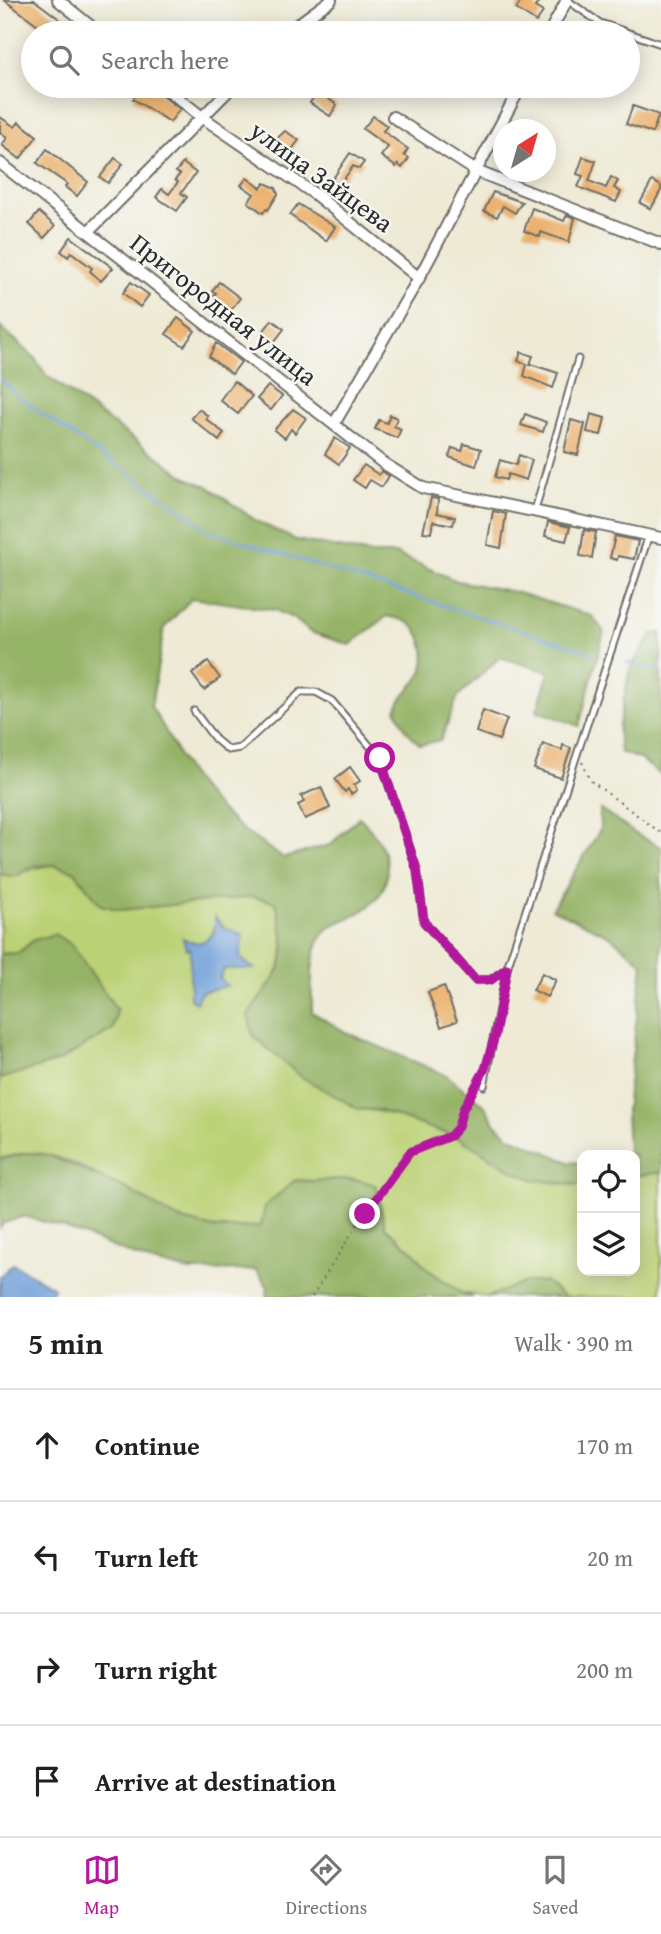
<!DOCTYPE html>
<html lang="en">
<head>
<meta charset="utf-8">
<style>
	body { margin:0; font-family:"Gentium Book Plus",serif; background:#f6f6f6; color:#202124 }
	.controls { position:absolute; right:21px; bottom:21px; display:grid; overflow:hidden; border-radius:14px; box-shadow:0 4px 18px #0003 }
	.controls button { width:63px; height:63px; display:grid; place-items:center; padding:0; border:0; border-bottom:2px solid #e0e0e0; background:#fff; color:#202124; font:35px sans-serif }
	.compass { position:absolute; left:493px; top:119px; width:63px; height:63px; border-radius:50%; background:#fff; box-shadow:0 4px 18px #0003; rotate:37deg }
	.stop { position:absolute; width:21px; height:21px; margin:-16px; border:5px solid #b5179e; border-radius:50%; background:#fff }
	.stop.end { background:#b5179e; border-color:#fff; box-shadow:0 2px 7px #0008 }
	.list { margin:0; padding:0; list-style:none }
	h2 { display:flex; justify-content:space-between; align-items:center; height:91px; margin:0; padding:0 28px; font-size:30px }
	h2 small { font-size:23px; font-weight:400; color:#757577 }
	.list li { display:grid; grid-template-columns:46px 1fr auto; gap:21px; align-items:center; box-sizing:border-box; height:112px; padding:0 28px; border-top:2px solid #e0e0e0 }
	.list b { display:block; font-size:26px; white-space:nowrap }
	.list em { font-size:23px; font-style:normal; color:#757577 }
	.icon { flex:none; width:38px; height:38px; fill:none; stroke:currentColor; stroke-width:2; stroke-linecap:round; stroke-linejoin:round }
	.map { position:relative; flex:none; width:661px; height:1297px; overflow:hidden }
	.search { position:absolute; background:#fff; box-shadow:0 4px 18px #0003; left:21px; right:21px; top:21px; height:77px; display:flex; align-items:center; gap:18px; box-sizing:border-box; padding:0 24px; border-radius:38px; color:#757577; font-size:26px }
	.sheet { height:539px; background:#fff }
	nav { display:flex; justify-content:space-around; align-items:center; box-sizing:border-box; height:98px; border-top:2px solid #e0e0e0; background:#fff; font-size:19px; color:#757577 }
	nav a { display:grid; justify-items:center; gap:4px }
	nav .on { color:#b5179e }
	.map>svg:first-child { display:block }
	.green { fill:#bbd175; stroke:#737e50; stroke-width:2; fill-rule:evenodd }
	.forest { fill:#94b366; stroke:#606f48; stroke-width:2 }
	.water { fill:#6f9fd9; stroke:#4d6582; stroke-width:2 }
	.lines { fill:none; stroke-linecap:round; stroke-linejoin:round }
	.stream { stroke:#6f9fd9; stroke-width:2.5 }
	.building { fill:#ecb36f }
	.lane-casing { stroke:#6f6e67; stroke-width:9 }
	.street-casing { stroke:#6f6e67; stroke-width:14 }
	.path { stroke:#6f6e67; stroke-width:2; stroke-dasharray:2 5; stroke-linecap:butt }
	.lane { stroke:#fff; stroke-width:5 }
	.street { stroke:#fff; stroke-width:10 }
	.route { stroke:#b5179e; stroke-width:9 }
	.labels { text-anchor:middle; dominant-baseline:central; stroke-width:5; stroke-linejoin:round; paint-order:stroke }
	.street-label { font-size:26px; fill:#2b2b2b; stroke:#f6f6f2 }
</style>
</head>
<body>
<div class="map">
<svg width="661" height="1297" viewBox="0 0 661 1297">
	<rect width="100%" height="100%" fill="#f6f6f2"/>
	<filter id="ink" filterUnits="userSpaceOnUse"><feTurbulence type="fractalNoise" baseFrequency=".0143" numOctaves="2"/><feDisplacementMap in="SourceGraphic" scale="14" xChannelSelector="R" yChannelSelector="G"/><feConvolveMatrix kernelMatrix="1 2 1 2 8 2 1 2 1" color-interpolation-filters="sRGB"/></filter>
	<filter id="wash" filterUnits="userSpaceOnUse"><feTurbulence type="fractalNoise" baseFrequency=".00686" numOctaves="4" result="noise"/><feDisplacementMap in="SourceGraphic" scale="28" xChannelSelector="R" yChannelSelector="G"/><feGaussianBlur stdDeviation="1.57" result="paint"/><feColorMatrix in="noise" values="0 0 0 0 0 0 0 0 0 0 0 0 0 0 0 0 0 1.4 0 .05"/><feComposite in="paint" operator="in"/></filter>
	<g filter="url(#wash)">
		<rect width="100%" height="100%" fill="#eeead6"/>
		<path class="green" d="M54,865l20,6 27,34 152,-8 23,5c14,65 9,61 -28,113l110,94c30,2 77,16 104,30 43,24 69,47 120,46v86h53v-95l26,-4v125h-97l-18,-15h-20l-39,15 -25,-4 -35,-24 -12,-16 -30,-26 -9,-41c-29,-14 -50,-2 -81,-6l-33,46c-29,2 -58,5 -85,-7 -39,-17 -108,-70 -151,-66 -8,0 -18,4 -26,6v-80l59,-18 54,-32 4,-19 -83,-70 -16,13 -18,1v-80c19,3 34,-8 54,-9zM216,918l25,27 -1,13 13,10 -30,1 -3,9 6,8 -25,6 -5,10 -6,-4 2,-43 -8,-16c21,11 30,-3 32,-21z"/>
		<g class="forest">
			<path d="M0,326l35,32 11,17 141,103 20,8 51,36 38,18 75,14h25l61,27 58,11 77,24 12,16 -25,94 -42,-15 12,-39 -49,-15 -42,39 -17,44 -21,5 -14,-15 -10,-20c8,-18 12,-18 22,-31 12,-17 7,-45 -9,-56 -6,-4 -15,-5 -22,-7l-37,29 -40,-13 -15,-13 -20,-9 -83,-12 -28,30 -13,79c16,22 25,48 41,70 26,36 55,58 92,81l46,-13 29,-28c32,30 43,72 -2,97 -13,8 -27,8 -36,23 -12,21 -9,51 -9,75l35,21 99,42 38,30 11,18 14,13 60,26 13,1v22l-47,-5 -20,-8 -56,-34 -81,-28 -20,-1 -58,-33 -47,-40 -5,-21c35,-50 44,-49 28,-113l-23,-5 -132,13 -20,-5 -27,-34 -20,-6 -21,1 -18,11 -15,-3z"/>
			<polygon points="661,633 661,775 640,759 620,752 618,730 630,668 653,634"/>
			<polygon points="600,809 636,834 661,847 661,1172 635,1176 635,1155 624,1155 628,1152 626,1110 643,964 610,936 552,909 600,830"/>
			<polygon points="54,934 71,944 117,1010 113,1029 59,1061 0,1079 0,954 18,953 34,940"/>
			<path d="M27,1153l21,2 77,33 53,31 41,10 42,-3 4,-20 30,-26c31,4 52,-8 81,6l9,41 30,26 12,16 35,24 11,4h-206l1,-10 -12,-17 -66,1 -42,-10 -83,-33 -41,-12 -20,7 -4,5v-69z"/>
			<polygon points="526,1282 546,1282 564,1297 487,1297"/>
		</g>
		<g class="water">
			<path d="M215,917l6,9 22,9 -3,23 14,11h-30l-4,9 7,8 -26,6 -5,11 -6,-5v-50l-4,1 -3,-11c13,8 22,5 32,-5z"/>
			<polygon points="13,1264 54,1288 50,1297 0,1297 0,1276"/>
		</g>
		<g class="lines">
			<g class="stream">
				<polyline points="0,378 20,398 212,532 593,653"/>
				<polyline points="626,662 656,670 661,666"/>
			</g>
		</g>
		<g id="blocks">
			<g class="building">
				<polygon points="4,0 34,0 78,33 49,33"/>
				<polygon points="522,0 540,0 535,7 543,12 536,22 516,9"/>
				<polygon points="127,86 150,86 180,109 170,122 133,99 137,94"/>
				<polygon points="317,91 337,105 330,116 310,103"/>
				<polygon points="633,106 659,115 652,133 626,124"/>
				<polygon points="373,116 387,126 383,131 408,149 404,155 409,158 402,168 398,164 396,167 381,156 388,147 363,129"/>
				<polygon points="0,117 15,127 19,122 37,136 20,159 2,145 7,138 0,132"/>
				<polygon points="285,131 299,140 288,155 271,144"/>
				<polygon points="47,149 88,182 77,196 65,187 67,184 37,163"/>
				<polygon points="350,153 364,162 359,169 353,166 340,185 332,180"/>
				<polygon points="583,157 596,161 589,181 606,188 611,177 618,181 614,188 621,192 616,202 578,187 583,176 577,174"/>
				<polygon points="115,158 123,164 108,183 100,177"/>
				<polygon points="183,163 196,173 181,193 187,197 177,211 156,197 162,189 169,194 178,182 175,180 180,174 176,172"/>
				<polygon points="247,178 261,188 265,183 276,188 278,194 268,210 266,209 263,213 248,202 254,194 241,185"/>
				<polygon points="652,181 661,186 661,190 651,209 640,203"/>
				<polygon points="493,192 522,202 515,213 503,206 497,217 484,211"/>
				<polygon points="298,204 335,227 326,241 290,215"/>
				<polygon points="532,208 564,221 567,215 575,218 569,242 541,232 540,237 524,231"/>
				<polygon points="39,212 55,226 44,238 29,224"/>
				<polygon points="71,237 113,268 101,281 90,271 92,268 71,252 68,257 61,251"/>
				<polygon points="131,282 149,295 140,307 123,293"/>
				<polygon points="219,282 240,298 230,311 212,297 216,293 212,291"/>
				<polygon points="178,318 195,331 184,346 166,334"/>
				<polygon points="272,320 284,329 274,342 262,333"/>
				<polygon points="216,343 241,362 232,374 209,357"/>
				<polygon points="521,352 533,356 530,364 558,373 553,388 524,376 527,364 518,361"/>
				<polygon points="234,381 252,396 238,414 220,400"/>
				<polygon points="268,386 282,396 271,410 257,399"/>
				<polygon points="199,409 208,416 206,419 224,433 219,441 191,418"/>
				<polygon points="293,409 306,418 295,433 291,429 285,438 274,430"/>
				<polygon points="525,414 546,422 543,432 521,425"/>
				<polygon points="591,414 605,418 601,435 587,432"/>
				<polygon points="390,415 397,418 394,426 401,429 397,438 375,429 379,420 387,423"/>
				<polygon points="571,420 585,424 578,455 564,452"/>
				<polygon points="335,438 350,448 339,464 325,454"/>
				<polygon points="464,444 481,449 476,466 449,457 452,448 462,451"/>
				<polygon points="519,455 532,460 526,480 508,474 506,480 495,477 500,460 516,465"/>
				<polygon points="364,465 379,475 382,471 389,476 382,487 370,480 365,488 353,480"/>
				<polygon points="431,498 438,499 437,513 455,517 453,525 433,521 431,533 423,532"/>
				<polygon points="493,511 506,514 501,548 487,545"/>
				<polygon points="548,522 570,527 566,541 545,536"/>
				<polygon points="584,530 596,532 592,558 580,556"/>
				<polygon points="615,536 638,541 634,559 618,556 617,560 610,558"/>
				<polygon points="208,662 220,678 204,690 192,674"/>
				<polygon points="483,710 507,719 499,740 476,732"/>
				<polygon points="543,744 562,750 563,745 571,748 561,778 534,769"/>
				<polygon points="350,767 360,781 354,785 357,790 351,794 348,789 345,792 335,779"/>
				<polygon points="321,787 330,808 305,819 298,805 304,802 301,796"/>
				<polygon points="542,973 556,980 547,997 533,990"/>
				<polygon points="444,986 457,1021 441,1027 428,992"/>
			</g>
		</g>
	</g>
	<g filter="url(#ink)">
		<use href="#blocks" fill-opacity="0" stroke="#6f6e67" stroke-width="2"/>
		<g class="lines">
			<defs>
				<g id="lane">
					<polyline points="567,0 600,23 661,44"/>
					<polyline points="535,510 578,359"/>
					<polyline points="194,711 215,739 228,750 240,748 301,692 316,692 332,701 380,758 417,870 424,922 475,980 490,980 507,968"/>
					<polyline points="484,1086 507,968 649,535"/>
				</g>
				<g id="street">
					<polyline points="58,0 99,33"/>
					<polyline points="286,33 331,0"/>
					<polyline points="549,33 567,0"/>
					<polyline points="163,86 202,117 316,195 419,278"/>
					<polyline points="393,117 476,171 661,244"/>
					<polyline points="0,163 383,463 423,488 661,538"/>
					<polyline points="89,231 233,86"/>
					<polyline points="334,424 419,278 521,86"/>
				</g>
			</defs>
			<use href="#lane" class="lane-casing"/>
			<use href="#street" class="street-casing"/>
			<g class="path">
				<polyline points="582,762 591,781 661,833"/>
				<polyline points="312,1297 373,1199 410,1152 450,1136 476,1086"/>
			</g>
			<use href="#lane" class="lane"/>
			<use href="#street" class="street"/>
		</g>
	</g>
	<g class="lines" filter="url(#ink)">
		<polyline class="route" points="365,1214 410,1152 450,1136 458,1127 463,1109 485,1069 495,1035 507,968 491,980 475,980 424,922 417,870 380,758"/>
	</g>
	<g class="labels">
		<g class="street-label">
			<text transform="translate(322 176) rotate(36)">улица Зайцева</text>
			<text transform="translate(224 309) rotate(38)">Пригородная улица</text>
		</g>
	</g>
</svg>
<div class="controls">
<button><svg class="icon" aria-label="locate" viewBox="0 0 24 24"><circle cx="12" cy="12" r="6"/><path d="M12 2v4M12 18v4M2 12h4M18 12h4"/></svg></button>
<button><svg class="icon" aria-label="layers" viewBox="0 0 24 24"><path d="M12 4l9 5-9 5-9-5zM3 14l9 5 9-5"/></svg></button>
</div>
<svg class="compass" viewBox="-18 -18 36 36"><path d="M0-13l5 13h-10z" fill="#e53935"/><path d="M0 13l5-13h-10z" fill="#757577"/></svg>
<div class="stop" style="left:380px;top:758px"></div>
<div class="stop end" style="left:365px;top:1214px"></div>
<div class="search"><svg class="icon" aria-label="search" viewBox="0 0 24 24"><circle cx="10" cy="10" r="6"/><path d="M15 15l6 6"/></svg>Search here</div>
</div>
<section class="sheet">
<h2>5 min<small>Walk · 390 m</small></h2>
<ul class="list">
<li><svg class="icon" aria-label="ahead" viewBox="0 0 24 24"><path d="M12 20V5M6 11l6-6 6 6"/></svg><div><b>Continue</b></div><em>170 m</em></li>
<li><svg class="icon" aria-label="left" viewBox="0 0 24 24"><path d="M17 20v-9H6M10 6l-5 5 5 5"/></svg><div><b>Turn left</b></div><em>20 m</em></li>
<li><svg class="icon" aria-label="right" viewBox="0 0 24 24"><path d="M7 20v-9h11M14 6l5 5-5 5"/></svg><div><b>Turn right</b></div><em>200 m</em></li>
<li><svg class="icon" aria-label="arrive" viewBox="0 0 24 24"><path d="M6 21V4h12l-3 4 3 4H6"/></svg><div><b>Arrive at destination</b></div></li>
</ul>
</section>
<nav>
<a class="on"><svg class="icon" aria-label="map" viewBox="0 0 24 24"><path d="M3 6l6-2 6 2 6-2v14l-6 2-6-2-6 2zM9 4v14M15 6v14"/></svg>Map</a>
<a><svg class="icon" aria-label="directions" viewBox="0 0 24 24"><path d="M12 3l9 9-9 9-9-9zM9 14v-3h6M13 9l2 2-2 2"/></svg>Directions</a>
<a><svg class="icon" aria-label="saved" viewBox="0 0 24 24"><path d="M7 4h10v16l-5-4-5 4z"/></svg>Saved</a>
</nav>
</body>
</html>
